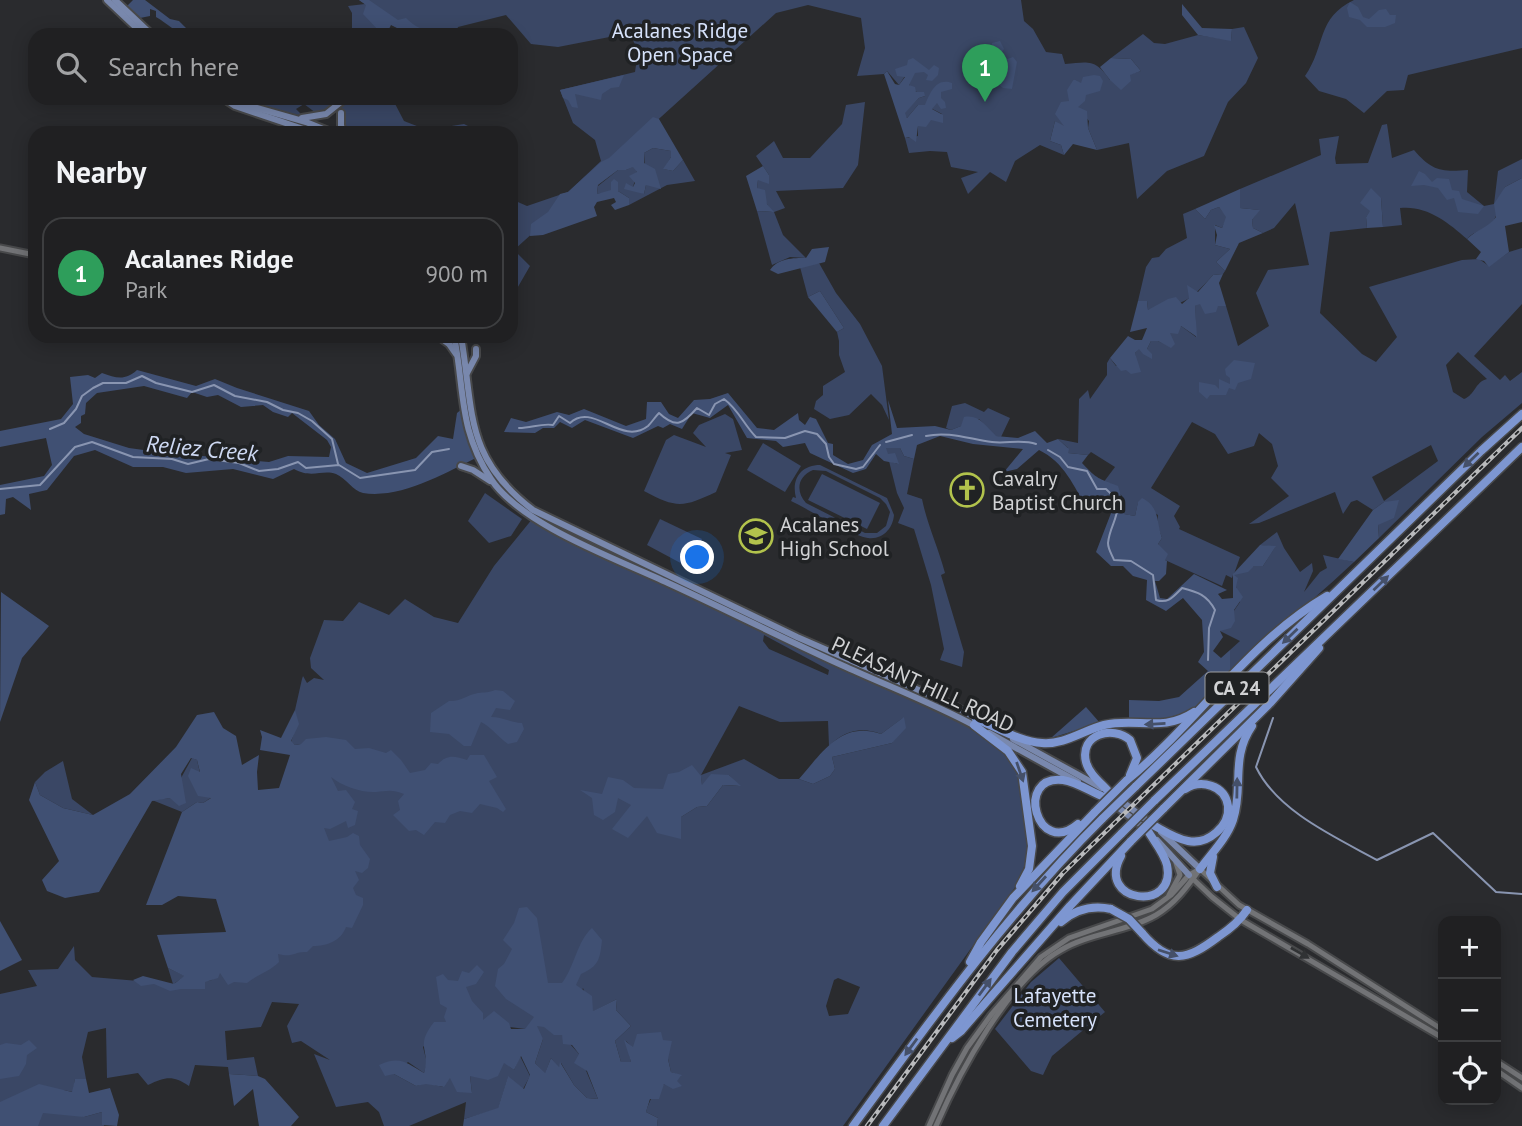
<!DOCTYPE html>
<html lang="en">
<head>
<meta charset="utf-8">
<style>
	body { margin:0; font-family:"PT Sans",sans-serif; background:#2d2d2f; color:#f1f3f6 }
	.controls { position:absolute; right:21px; bottom:21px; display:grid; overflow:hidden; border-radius:14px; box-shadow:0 4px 18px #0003 }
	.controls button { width:63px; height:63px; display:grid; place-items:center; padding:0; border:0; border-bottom:2px solid #3d3e40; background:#202022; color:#f1f3f6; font:35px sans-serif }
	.you { position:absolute; left:698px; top:558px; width:24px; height:24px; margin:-18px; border:5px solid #fff; border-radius:50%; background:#1a73e8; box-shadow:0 0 0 10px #1a73e833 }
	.badge { display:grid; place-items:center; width:46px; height:46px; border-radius:50%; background:#b2c34c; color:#fff; font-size:23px; font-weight:700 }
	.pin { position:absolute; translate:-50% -58px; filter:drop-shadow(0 2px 4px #0008) }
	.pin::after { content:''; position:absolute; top:37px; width:24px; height:21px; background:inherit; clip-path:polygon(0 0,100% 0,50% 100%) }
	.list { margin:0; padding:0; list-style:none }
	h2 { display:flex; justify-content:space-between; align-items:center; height:91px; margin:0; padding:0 28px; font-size:30px }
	h2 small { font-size:23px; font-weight:400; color:#a2a3a5 }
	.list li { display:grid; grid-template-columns:46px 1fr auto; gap:21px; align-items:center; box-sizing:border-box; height:112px; margin:0 14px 14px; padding:0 14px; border:2px solid #3d3e40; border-radius:21px }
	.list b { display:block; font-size:26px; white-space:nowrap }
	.list p { margin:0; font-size:23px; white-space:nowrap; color:#a2a3a5 }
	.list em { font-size:23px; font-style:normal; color:#a2a3a5 }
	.icon { flex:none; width:38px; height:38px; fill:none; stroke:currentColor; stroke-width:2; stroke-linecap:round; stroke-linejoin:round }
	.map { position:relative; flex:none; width:1522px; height:1126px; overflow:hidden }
	.search { position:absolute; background:#202022; box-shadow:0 4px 18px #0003; left:28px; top:28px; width:490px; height:77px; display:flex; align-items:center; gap:18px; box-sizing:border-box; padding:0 24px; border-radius:21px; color:#a2a3a5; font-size:26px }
	.panel { position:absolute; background:#202022; box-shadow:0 4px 18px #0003; left:28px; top:126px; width:490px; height:217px; border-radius:21px }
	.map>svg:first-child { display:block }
	.green { fill:#3a4765; fill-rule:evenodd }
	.forest { fill:#405073; fill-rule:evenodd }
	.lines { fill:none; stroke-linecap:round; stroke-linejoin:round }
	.stream { stroke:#8995b1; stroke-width:2 }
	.secondary-casing { stroke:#48494b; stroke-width:9 }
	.primary-casing { stroke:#48494b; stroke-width:10 }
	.motorway-casing { stroke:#48494b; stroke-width:11 }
	.secondary { stroke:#727376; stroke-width:5 }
	.primary { stroke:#7988ad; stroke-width:6 }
	.motorway { stroke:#7d96d1; stroke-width:8 }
	.rail-casing { stroke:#b9babc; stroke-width:4.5 }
	.rail { stroke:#202224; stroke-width:2; stroke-dasharray:5; stroke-linecap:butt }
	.motorway-bridge-casing { stroke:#48494b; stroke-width:11; stroke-linecap:butt }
	.motorway-bridge { stroke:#7d96d1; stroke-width:8 }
	.oneway { fill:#455069 }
	.oneway2 { fill:#303234 }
	.labels { text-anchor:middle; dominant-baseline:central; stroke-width:7; stroke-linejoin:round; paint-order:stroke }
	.shield { fill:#202224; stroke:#9c9d9f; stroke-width:2 }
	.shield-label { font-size:19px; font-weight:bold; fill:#d1d2d4 }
	.park-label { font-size:21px; fill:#d6e2fb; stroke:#202224 }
	.poi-label { font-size:21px; fill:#d1d2d4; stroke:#202224; text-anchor:start }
	.street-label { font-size:21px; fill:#d1d2d4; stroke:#202224 }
	.water-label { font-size:23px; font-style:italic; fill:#ced9f3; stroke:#202224 }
</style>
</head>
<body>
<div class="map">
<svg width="1522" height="1126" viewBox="0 0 1522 1126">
	<rect width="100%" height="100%" fill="#2a2b2e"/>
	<g class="green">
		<path d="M359,0h662l3,21 9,8 13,23 16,2 3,10c25,-2 30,-5 45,16l31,-9 -10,-12 -20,-1 32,-24 11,9 11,1 33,-9 33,5 1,-11 12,-2 14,31 -12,25 -18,19 -24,54 -37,15 -30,28 -8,-56 -32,7 -9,-22 1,-7 -12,-14 4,-23 -7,-5 -9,50 -10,-8 -5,20 11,4 3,10 -24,-10 -25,16 -9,21 -16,-10 -22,22 -7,-16 17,-6 -27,-5 -4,-15 -17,-1 -21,2 -4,-15 13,-2v-10l24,-12 -17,-9h-7l-11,13 -3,-5 15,-15 6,-2c-11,-4 -16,-9 -20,-20l-6,9 -12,-14 -3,3 -27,2 8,-28 -4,-30 -53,-13 -32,8 -262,237 16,16 -19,33v-100l16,7 41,-14 33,-31 -6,-21 -22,-17 -13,-33 75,-18 3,-20 -8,-19 -72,14 -27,-3 -25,-29 -48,12 -3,8h-44l-21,-11 -16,-1 6,9 7,1 -1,2h-34v-22l-4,-7 17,-2z"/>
		<path d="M1354,0h168v48l-114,27 -4,15 -17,1 -23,22 -18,-14 -27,-8 -14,-15c21,-30 11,-58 49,-76z"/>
		<polygon points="230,98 333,98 326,114 320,116 304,104 296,109 305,118 294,118"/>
		<polygon points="343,98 392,98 404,121 427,130 464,124 482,133 345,133 340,122"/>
		<polygon points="865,102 858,165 843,188 776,191 785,208 774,212 783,235 806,258 790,257 772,265 757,211 772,212 757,188 758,180 769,175 756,156 774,141 783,158 810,158 842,124 846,105"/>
		<path d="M1387,124l5,34 22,-8c18,21 27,22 54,20l-1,22 17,14 10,-2 4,-33 24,-12v19l-17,9c-6,12 -5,27 -14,37 -7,7 -16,6 -24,15 -19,-17 -41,-34 -67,-31l2,17 -19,2 -2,-29 -15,19 1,11 -37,4 -10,81 42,41 14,8 21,-25 -28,-50 93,-27 17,-1 10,7 20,-14 13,-4v56l-48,52 26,24 5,-5 5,6 12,-9v31l-40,34 -103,101 -1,-13 6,-23 -11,8 -16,-10 -6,2 -8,12 -8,-22 -76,31 -10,1 40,-28 -18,-18 7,-12 -6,-22 -13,-11 -5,13 -26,8 -13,-20 -23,-12 -41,66 29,18 -6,10 6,11 -1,2 61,28 -6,17 20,-8h9l12,-19 -15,-2 17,-13 7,16 16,24 12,-9 1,8 -9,21 16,-20 7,-4 -4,-13 31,7c-40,38 -83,72 -124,110v-22l10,-9 -20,-10 20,-29 -7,-27 -1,3 -6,-3 -4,11 -57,-26 -7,-16 4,-6 -5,-14 1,-9 -20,-12 -3,13 -12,-2 -1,-18 -12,-13h-7l12,-16 -24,-15 -3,3 -20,-2v-5l-10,-9 20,4 1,-44 9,-9 2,9 17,-24v-12l3,-5 6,8 20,-4 -1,-9 4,-5 8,1 4,-8h7l13,6 -2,-15 12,-6 15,11 -1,-31 5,-3 26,3 12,40 31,-20 -13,-33 12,-23 41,-5 -14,-62 -21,25 -11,5 -10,-5 -1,-8 7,-10 -19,-2v-19l81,-34 -2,-16 20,-3 -4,22 1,6 32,-1 14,-38zM1458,352l29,27c-12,3 -12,16 -23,20l-11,-7 -7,-27zM1431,445l7,16 -54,40 -12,-24z"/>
		<polygon points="653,148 671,151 671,157 664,169 673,171 683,160 695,181 667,185 629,205 629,198 618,191 597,194 598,186 618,170 626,170 634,166 637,172 633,187 644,194 646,185 644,153"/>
		<path d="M1219,207l8,10 -5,11 -7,-3v20l15,4 -14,13 9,9 -2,3 -10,1c-25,28 -29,29 -65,35l-1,-9h-9l8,-34 6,-9 7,-1 7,-8 21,-11 -4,-24 12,-5 10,10 6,-9z"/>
		<polygon points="819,263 836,293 860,324 882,366 889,420 882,405 871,394 849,415 830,419 814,409 816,401 823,395 823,386 845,372 839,355 839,341 837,332 844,328 820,291 808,297 800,267"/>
		<polygon points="965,403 984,412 988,408 1010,418 1001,437 995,436 979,419 951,430 946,428 952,406"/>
		<path d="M725,414l8,5 9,31 -17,3 6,2 -15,37c-32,15 -39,17 -72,-1l22,-51 8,-5 32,12 -13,-14 6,-8z"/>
		<polygon points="763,443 801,466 785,492 747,470"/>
		<path d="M885,448h15l4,8 10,3 -7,35 15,5c5,25 16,48 23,74l-4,2 23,77 -2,15 -22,-7 4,-11 -13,-64 -17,-56 -16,-6 6,-15 -7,-15 -8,-32 9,3 -11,-10z"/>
		<path d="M820,465l67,33 7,17c-1,13 -11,25 -26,23 -16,-2 -60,-29 -77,-37l2,-4 3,1c-5,-19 5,-33 24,-33zM813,470l13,1 54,27 6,6 4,8 -4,14 -9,7h-12l-59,-30c-11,-12 -8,-27 7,-33z"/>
		<polygon points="822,474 880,503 867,529 808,500"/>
		<polygon points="485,493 522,519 511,536 489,543 468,521"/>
		<path d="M533,518l415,193 57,40 13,20 11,68 -2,21 -11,26 -173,240h-186l1,-8 -12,-6c3,-11 9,-23 20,-29 6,-3 10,-1 15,-7l-10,-4 -3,-13 -35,-11 -7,-7 5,21h-10l-6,-21 16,-15 -15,-16 1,-11 -25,13 -9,-24 -21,47 17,19 19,45 -11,-1 -13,-13 -13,-22 -2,5 -8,-10 -6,16 -10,-11 8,-24 -18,-10 -80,-11 2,5 -24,24 4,16 -3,10 -16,-11 -14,12 22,12 10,-3 17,4 7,-10 22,16 -2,-17 34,-14 10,8 6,-14 10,20 -7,13 -15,-12 -10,32 -34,10 2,-17 -57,24h-25l-5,-14 -11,-10 -32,5 -22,-53 16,6 -29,-19 -9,2 -5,-17 12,-22 -27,-2 -11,25 -36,4 2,29 27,-3 4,19 -29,-2 -1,-7 -33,-2 -6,21c-17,-11 -23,-9 -41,-1l-10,-12 -31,5 -1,-50 -18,4 -6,25 4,22h-11l-2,13 -10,-2 14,24 7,3 18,-5 2,14h-104v-132l37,-8 -9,-16 30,-1 16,-23 1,14 17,17 81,7 -5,-16 17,8 -10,7 30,3v-5l7,-1 89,-236 -6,1 -4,-3 4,-12v-20l7,-31 1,-3 4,7 7,-5 10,2 -13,-12 -1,-10 14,-38 19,1 16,-19 30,13 16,-16 29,18 24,6 36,-57zM764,635l65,35 -1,5 -59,-26 -6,-8zM739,706l41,16 48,-1 1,25c15,-15 32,-20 52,-12l22,-16 -11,25 -60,14 3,12 -5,7 -17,8 -14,-5h-20l-35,-20 -43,16zM729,775l10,11 -16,-1 -16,21 -10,1 -16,10 20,-40 1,9zM838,978l22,9 -12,27 -19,2 -3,-10 8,-26z"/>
		<polygon points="660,519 702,539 688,567 647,545"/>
		<polygon points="192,758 197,760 200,773 212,797 203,803 197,802 182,812 152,800 170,798"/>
		<polygon points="63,761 72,799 93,815 63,808 40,795 35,782 45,772"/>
		<polygon points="1059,958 1105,1012 1052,1056 1043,1075 1031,1071 995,1029 1031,982"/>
	</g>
	<g class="forest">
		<path d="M133,0h12l25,19 9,2 14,14c-16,0 -23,-10 -37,-18v-6l-6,-2v7l-15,3 -11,-10z"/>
		<path d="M359,0h10l29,20 8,-2c13,13 22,12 37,17h-32l-20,-10 -4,8 -7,-1 -17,-18 3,-9z"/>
		<polygon points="1350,2 1358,7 1363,17 1369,19 1379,10 1386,9 1390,15 1396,15 1395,23 1385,27 1367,27 1360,20 1349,17 1347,8"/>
		<polygon points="1182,4 1202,28 1232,29 1231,41 1198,35 1182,15"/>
		<polygon points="1000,41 1004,49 999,56 1002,61 1013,57 1017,62 1012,89 1003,88 993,80 995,72 991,69 989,62 994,56 990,52 992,43"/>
		<path d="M913,58l16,12 5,-5 5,3 -1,7 -6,6 -6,-1 2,-5 -4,-3 -9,1 -6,12 6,2 1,5h8l1,4 -6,2 -14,15 2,5 11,-13h7c5,-12 11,-28 27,-22v6l-11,3v6l4,4 1,6 -5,1 -4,-6 -5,6 11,6v8l-12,-3 -5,7 -8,-1 -2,16 -7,-5 -4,1 -21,-64 3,-3 8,13 4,1 6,-8 -8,-1 -2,-7 12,-4 1,-5z"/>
		<polygon points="1111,58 1131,59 1141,71 1130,75 1131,81 1121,90 1110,80 1100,67"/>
		<polygon points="624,75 619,87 611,88 602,94 601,100 575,94 578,108 572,107 568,100 563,98 560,90"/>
		<polygon points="1094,75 1100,76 1103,81 1100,91 1086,95 1085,101 1078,107 1087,111 1088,128 1097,150 1073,144 1064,155 1061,145 1050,141 1055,121 1064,126 1055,114 1061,102 1069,101 1067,90 1074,79 1081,83 1083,77"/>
		<polygon points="653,117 659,119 683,160 673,171 663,169 671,157 671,151 653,148 644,153 644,163 655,169 661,189 646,185 644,194 624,189 626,183 633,187 635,183 629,176 637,172 633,167 626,170 618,170 598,185 597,194 611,190 611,182 614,179 618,182 618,191 629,198 629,205 615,210 611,205 616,202 614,198 597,202 594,207 597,216 543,235 530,236 531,224 548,212 560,194 568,192 601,162 609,158"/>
		<polygon points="763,166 769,175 769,184 758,180 757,188 765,190 767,204 774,212 757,211 746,176"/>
		<polygon points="1419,171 1425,174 1432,182 1437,178 1449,179 1452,190 1459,191 1462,199 1484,206 1478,214 1458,212 1454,198 1447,200 1438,188 1424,185 1411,186"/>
		<path d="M1522,178v44l-17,4 4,26 -20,15 -5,-6 -8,-2 5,-7 -14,-13c10,-10 20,-10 29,-22l-2,-13 11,-17z"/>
		<polygon points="1371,188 1381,198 1383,227 1367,228 1366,217 1370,211 1360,203"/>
		<polygon points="1240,189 1240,208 1260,210 1252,220 1253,228 1263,233 1239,243 1225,271 1216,262 1230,249 1215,245 1217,235 1214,225 1222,228 1226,217 1219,207 1211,210 1205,219 1195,209"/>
		<path d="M829,247l-4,15 -47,12 -8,-4c8,-12 23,-12 36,-12l6,-9z"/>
		<polygon points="1223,274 1219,283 1226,306 1218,306 1216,312 1205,314 1200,304 1195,306 1197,337 1181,326 1178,334 1170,333 1175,344 1171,348 1158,341 1151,341 1147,349 1152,354 1152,359 1143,354 1139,349 1135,353 1141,372 1131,374 1126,370 1121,371 1110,358 1128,336 1135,340 1142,340 1147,328 1130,332 1138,301 1147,301 1148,310 1168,299 1176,297 1182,304 1189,298 1187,285 1198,292 1213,275"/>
		<polygon points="820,291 844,328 837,332 808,297"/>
		<polygon points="1234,360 1255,363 1251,379 1238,383 1235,390 1229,388 1226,395 1210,395 1207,399 1199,392 1199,382 1215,385 1219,389 1219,379 1230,384 1230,378 1226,375 1225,369"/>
		<path d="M137,370l59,16 19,-7 22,9 72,23 10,14 16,14 11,24 21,10 49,-15 22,-22 15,3 4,-26 6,-5 15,49c-33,16 -77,42 -115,36 -10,-2 -17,-15 -27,-19 -14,-5 -24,5 -42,-5l-21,10 -40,-10 -47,4 -23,-6h-30l-38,-17 -21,6 -27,34 -18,4 2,16 -18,-13 -7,2 -1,15 -5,1v-30l44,-9 8,-11 -6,-27 -46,9v-16l61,-12 12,-15 -3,-27 18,-2 7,3 7,-5c14,5 23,8 35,-3zM144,386l43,12 5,-6 15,5 11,-2 23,12 22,-2 10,7 15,5 4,-4 35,27 4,7 -2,10 -41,-1 -19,6 -111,-10 -29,-4 -45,-14 -9,-7 6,-4v-7l4,-2 1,-11 11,-10z"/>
		<path d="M728,393l29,35 17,2 24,-17 1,7 6,5 5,-8 6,2 12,24 5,1v11l15,9 15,-4 9,-15 20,-11 -4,-34 9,28 38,-2 16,4 10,-4 3,-9c15,-3 22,9 32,19l22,2 17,-7 12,12 11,-4 11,10 -1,4 20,2 -6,8c16,17 16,15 36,23l6,20v8l11,2 3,-14 4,-4c18,9 14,23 20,40l-4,6 10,10 -3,6 2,1 -1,13 -7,7h-4l5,17 7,1 27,-25 33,16 -9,4 4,5 11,-1v-24l27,-29 16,1 -13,20h-9l-6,6 -14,3 4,3 -2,9 7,10 -9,13 1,11 -4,7 -11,3 3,6 -10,14 8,7 9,-8v22l-40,40 -19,8h-42v-20l30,1 20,-4 29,-26 -10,-9 6,-10 -2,-32 -19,-22 -17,13 -20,-11 1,-20 -14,-4 -10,-10h-12l-15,-14 17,-44 -3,-8 -13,-5 -10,14c-13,-23 -23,-47 -48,-59l-22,19 -13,3 19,-23 -50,-5 -33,-8 -23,9 -3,14 -10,-3 -4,-8h-14l2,6 7,-1 4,11 -15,-3 -8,-7 -10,15 -13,4 -43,-20 -5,-10 -22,4 -7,-6 -29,-3 -19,-33 -18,13 -18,-5 -10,16 -12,-5 -7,4 -5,-2 -25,12 -48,-18 -13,8 -12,-6 -6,6h-11l-8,5 -31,-1 7,-14 15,4 31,-10 12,3 15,-6 42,17 20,-7 1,-17h14l8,12 9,4 16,-18 16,-1z"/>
		<polygon points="1399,500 1394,518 1378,525 1379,538 1354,562 1338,559 1373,510 1384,502"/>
		<polygon points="1,592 49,626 22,658 0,722"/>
		<path d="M495,690l8,1 12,10 -5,9 -14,-2 -5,9c11,0 19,5 31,6l2,6 -7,13 -9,2c-10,-7 -17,-17 -27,-22l-10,24h-7l-15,-12 -19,-2 1,-19 18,-12c12,1 17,-6 29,-8 7,-1 10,0 17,-3z"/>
		<polygon points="1086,707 1100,723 1051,738"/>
		<path d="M295,710l4,14 -8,17 4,4 6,-1 5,-5 20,-2 20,3 9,9 14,-1 17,5 5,-3 10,10 9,13 15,-3 6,-7 7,1c9,-10 17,-8 29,-4l3,-5h14l13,22 -8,4 17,28 -3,3 -6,-4 -17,-4 -8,9 -12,-2 -10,4 -5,8 -10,-1 -11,13 -8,-5 -7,1 -16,-16 7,-5 -2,-9 6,-7c-12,-5 -17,-3 -28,-2 -14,1 -34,-6 -45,-15l7,14 8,-1 9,12 -3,7 6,2 -3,14 -7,3 -2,-7 -16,8 -6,-1 5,13 18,-4 6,-4 6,3 1,9 10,14 -2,9 -6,5 -7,-2 4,9 -6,8 3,7 7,3v7l-11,23 -6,-1c-5,14 -19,19 -33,19l-6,6c-13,-1 -13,6 -29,2l1,8c-10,10 -21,12 -32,21l-13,-1 -6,3 -8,-12 -2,5 -13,4v7h-24l-11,2 -16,-7 -13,2 -8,-6 10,-4 31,8 10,-8 -16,-8 -11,-33 69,-3 -10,-33 -38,-3 -16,9h-16l36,-93 15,-10 6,1 8,-5 -13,-2 -10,-20 3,-8 9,4 -3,-12 -6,-2 -10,16 5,29 -7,3 -9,-8 -18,3 -53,91 -34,6 -18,-7 -5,-11 17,-19 -30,-61 6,-18 5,13 23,13 30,7 37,-21 46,-47 21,-32 17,-3 9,16 13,8 6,29 17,-10 -2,17 1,18 21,-2 11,-33 -30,-5 2,-13 -2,-7 21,8z"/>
		<path d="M904,717l2,11 -14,15 -60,14 3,12 -5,7 -17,8 -14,-5c23,-26 42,-59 82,-45z"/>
		<polygon points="692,765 701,776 702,785 711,774 729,775 741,786 723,785 707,806 697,807 681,817 681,839 657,833 647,816 628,838 612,829 631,805 618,798 615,812 603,820 594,815 592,798 580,790 602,794 608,777 623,780 634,788 663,789 668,774 679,772"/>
		<path d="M527,907l10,11 11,65h14c13,-17 15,-42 30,-55l10,12c-2,19 -3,26 -21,34l-5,11 16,11 1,15 24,-12 -1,11 15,16 -16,15 6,21h10l-7,-22 9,7 4,-13 24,-2 2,8 9,1 -4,18 3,13 11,3 -5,6 5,5 -9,3 -9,-5 -5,15h-9l-4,13 12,6 -1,8h-194l1,-7 34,-11 10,-32 16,13 6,-14 -9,-19 -7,14 -10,-7 -6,13 -10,4 -18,-4 2,17 -15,-1 -7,-14 -6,9 -18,-3 -10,2 -22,-12 -9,2 -6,-11c21,-10 28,-2 45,8 7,-25 -10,-25 10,-51h12l-2,-5 3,-9 -7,-4 -4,-27 7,-3 5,6 10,1 4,-10 7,2 8,-8 7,7 -8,12 -10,3 6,14 11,12v7l11,-9 15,12 2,6h14l9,-12 -28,-18 -11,-13 3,-17 6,-5 8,-15 -9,-9 11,-17 5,-15zM537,1026l7,1 10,8h8l1,9 9,1 7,9 -5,9 13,8 11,28 -11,-1 -13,-13 -14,-23 -1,5 -8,-9 -6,15 -10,-10 8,-24z"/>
		<polygon points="0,921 22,960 0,971"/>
		<polygon points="29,1040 37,1048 27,1055 26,1064 19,1076 0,1079 0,1045 6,1043 21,1045"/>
		<polygon points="229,1074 258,1076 265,1079 299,1117 291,1126 259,1126 253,1089 234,1106"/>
		<polygon points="75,1079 86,1079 89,1093 110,1088 119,1115 117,1126 102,1125 102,1112 84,1117 43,1113 38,1126 0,1126 0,1102 39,1084 72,1092"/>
	</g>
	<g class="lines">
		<g class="stream">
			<path d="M519,428c12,0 23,-5 34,-3l6,-9 11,7c23,-22 51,24 78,3 4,-4 7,-9 11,-13 17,16 24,11 38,-5l12,7 6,-11 9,-5c14,10 20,26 32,38l29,1 20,-7 12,3 9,10 3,13 5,7 22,5 7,-2 17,-22"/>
			<polyline points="50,429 64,423 76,409 82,396 93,388 103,383 126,383 142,376 156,383 192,392 214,385 235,396 267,402 283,410 298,413 312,421 332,439 338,464"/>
			<path d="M926,436c22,-5 43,3 66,6 14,2 30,-3 44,2"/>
			<polyline points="886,442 912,435"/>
			<path d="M1048,450l12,7 8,10 19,4 10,18h9c23,20 4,31 2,54 0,6 4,12 6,17l17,1 22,14 3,25c12,4 17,-3 26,-12 16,4 25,7 33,22l-6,18 -1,32"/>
			<polyline points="0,489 40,485 75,447 92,442 133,457 172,459 188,464 209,459 239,463 259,471 278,469 298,462 306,468 339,465 360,478 415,470 432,452 449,449"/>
			<path d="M1273,718l-17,49c21,44 79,70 121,93l56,-27 63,59 26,2"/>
		</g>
		<defs>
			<g id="secondary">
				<polyline points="0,248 35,255"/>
				<polyline points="1200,869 1239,905 1308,944 1443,1030"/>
				<polyline points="1191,877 1212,897 1241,920 1443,1038"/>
				<polyline points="1169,895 1180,875 1176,863"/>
				<polyline points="1496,1061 1522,1078"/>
				<polyline points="1496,1070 1522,1088"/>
				<polyline points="929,1126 952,1075 967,1048 991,1015 1041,957 1069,938 1152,909 1171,895 1189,875 1200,869"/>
				<path d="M936,1126c23,-53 73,-147 125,-176 29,-17 65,-18 95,-35 19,-11 31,-28 44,-46"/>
			</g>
			<g id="primary">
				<polyline points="107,0 144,35"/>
				<polyline points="115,0 152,35"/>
				<polyline points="223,98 235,106 315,133"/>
				<polyline points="230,98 236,102 306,122 333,133"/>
				<polyline points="341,113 341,126 345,133"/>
				<polyline points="302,118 326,114 341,102"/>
				<polyline points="438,336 449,344 456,354"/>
				<path d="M454,336c11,54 4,93 37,143 30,46 126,80 177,104 59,27 118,57 178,84 44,20 89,37 131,60"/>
				<path d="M461,336c13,77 3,121 72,174l264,127 156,68 26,15"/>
				<polyline points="467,373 476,356 476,349"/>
				<polyline points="461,466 473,470 490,481"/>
				<polyline points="989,733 1078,782"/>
				<polyline points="1013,739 1102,788"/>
				<polyline points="1106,798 1147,830"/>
				<polyline points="1120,800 1153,825"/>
				<polyline points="1161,832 1200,869"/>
				<polyline points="1157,840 1189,875"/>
			</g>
			<g id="motorway">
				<path d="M976,719c21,8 44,23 66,24 22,2 42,-13 62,-18 33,-8 58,8 90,-13"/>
				<polyline points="974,725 1008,751 1022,772 1032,846 1029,869 1020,886"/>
				<path d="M1126,781c70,-57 122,-139 201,-185"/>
				<polyline points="1135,787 1481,451 1522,414"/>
				<path d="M1109,792c-8,-9 -20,-18 -23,-30 -7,-28 27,-37 44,-22l7,18 -7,17"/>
				<polyline points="1154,801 1522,447"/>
				<polyline points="1163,809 1270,703 1319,648"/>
				<path d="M1078,824c-41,35 -64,-50 -15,-44 14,2 28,12 41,17"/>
				<path d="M1153,825c11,6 23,14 35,16 20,4 42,-15 40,-35 -3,-21 -27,-27 -43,-17"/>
				<path d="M1121,856c-26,47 56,57 46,9 -3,-12 -13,-24 -19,-34"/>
				<polyline points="1213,857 1210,873 1217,887"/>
				<path d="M1200,869c11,-15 27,-31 33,-49 11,-33 -3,-62 19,-94"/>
				<path d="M1061,922c15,-13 31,-17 50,-13"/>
				<path d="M1142,933c28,33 45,27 76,4 12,-8 21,-15 29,-27"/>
				<polyline points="970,962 981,942 1013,898 1095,812"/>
				<polyline points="952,1038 961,1031 1070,906 1131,841"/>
				<path d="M853,1126c79,-108 155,-214 250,-308"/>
				<polyline points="883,1126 1012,952 1063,892 1122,833"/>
			</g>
		</defs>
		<use href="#secondary" class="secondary-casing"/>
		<use href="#primary" class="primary-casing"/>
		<use href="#motorway" class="motorway-casing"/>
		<use href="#secondary" class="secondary"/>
		<use href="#primary" class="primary"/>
		<use href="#motorway" class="motorway"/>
		<defs>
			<polyline id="rail" points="867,1126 997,950 1063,873 1522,428"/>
		</defs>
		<use href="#rail" class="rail-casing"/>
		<use href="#rail" class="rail"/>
		<defs>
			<g id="motorway-bridge">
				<polyline points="1095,812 1126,781"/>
				<polyline points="1103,818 1135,787"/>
				<polyline points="1122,833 1154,801"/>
				<polyline points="1131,841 1163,809"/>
				<polyline points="1111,909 1129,919 1142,933"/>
			</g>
		</defs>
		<use href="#motorway-bridge" class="motorway-bridge-casing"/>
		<use href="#motorway-bridge" class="motorway-bridge"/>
	</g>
	<defs><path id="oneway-solid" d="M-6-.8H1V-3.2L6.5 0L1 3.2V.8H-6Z" transform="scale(1.75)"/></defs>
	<g class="oneway">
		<use href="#oneway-solid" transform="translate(1471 460) rotate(136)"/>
		<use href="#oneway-solid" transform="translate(1381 583) rotate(-44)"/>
		<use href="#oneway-solid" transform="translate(1290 636) rotate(136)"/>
		<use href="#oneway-solid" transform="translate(1155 724) rotate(177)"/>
		<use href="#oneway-solid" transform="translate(1020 772) rotate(71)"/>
		<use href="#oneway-solid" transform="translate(1237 788) rotate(-89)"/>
		<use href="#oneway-solid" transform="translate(1039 884) rotate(132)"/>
		<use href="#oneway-solid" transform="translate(1168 953) rotate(18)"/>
		<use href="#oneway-solid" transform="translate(985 987) rotate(-54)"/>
		<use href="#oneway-solid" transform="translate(911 1047) rotate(126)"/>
	</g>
	<use class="oneway2" href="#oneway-solid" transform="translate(1300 953) rotate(30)"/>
	<defs>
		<symbol id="church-ring" viewBox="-11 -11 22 22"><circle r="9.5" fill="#202224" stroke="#b2c34c" stroke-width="1.5"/><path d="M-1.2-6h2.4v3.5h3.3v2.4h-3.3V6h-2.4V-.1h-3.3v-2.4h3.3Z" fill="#b2c34c"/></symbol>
		<symbol id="school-ring" viewBox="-11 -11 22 22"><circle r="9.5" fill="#202224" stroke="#b2c34c" stroke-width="1.5"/><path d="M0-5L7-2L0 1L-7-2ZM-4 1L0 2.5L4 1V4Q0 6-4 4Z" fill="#b2c34c"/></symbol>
	</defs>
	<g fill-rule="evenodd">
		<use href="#church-ring" x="948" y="471" width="38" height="38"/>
		<use href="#school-ring" x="737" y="517" width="38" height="38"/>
	</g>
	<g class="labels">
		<rect class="shield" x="1205.5" y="672.5" width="63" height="31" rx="5"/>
		<g class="shield-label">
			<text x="1237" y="688">CA 24</text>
		</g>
		<g class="park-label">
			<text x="680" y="30">Acalanes Ridge<tspan x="680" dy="24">Open Space</tspan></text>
			<text x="1055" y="995">Lafayette<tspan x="1055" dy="24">Cemetery</tspan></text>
		</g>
		<g class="poi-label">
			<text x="992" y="478">Cavalry<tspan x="992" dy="24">Baptist Church</tspan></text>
			<text x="780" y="524">Acalanes<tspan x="780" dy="24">High School</tspan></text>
		</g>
		<g class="street-label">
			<text transform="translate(923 684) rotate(25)">PLEASANT HILL ROAD</text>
		</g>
		<g class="water-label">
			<text transform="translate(202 448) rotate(5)">Reliez Creek</text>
		</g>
	</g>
</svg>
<div class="controls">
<button>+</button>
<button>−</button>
<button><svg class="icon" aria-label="locate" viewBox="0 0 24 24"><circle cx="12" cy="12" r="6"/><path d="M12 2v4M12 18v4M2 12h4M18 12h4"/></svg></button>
</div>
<div class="you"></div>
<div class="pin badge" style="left:985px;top:102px;background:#2e9e5b">1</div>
<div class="search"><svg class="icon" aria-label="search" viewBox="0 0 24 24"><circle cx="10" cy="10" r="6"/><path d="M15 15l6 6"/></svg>Search here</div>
<section class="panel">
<h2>Nearby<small></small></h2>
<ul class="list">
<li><span class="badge" style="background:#2e9e5b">1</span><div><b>Acalanes Ridge</b><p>Park</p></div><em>900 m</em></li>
</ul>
</section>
</div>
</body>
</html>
